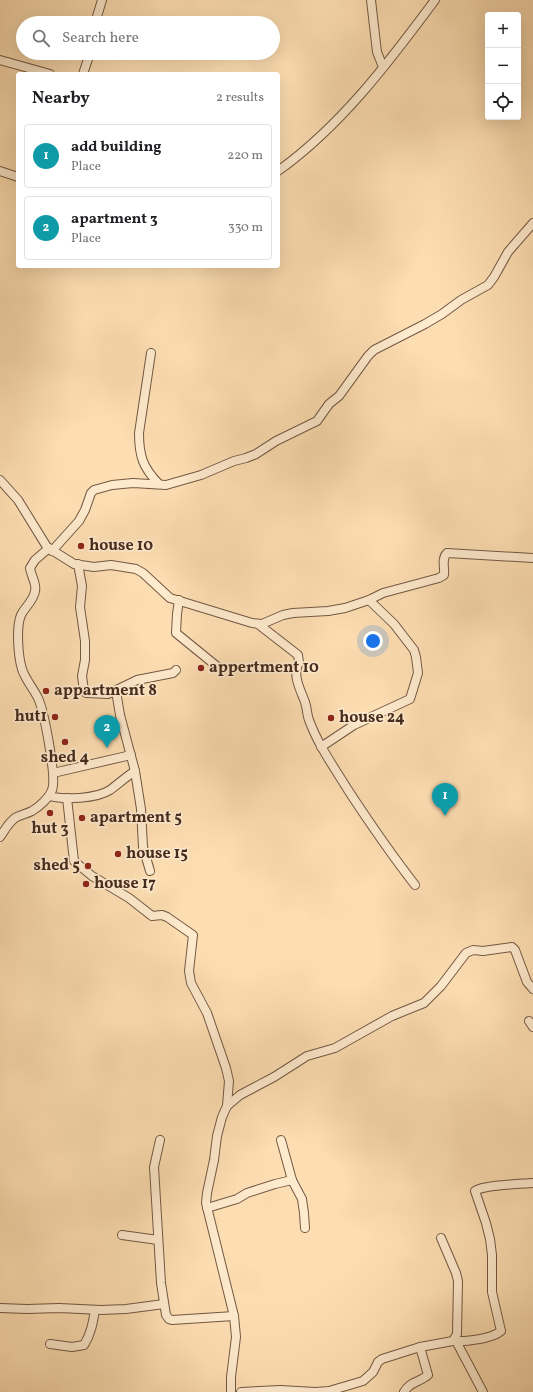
<!DOCTYPE html>
<html lang="en">
<head>
<meta charset="utf-8">
<style>
	body { margin:0; font-family:Vollkorn,serif; background:#f6f6f6; color:#202124 }
	.controls { position:absolute; right:12px; top:12px; display:grid; overflow:hidden; border-radius:4px; box-shadow:0 4px 16px #0002 }
	.controls button { width:36px; height:36px; display:grid; place-items:center; padding:0; border:0; border-bottom:1px solid #e0e0e0; background:#fff; color:#202124; font:20px sans-serif }
	.you { position:absolute; left:373px; top:641px; width:14px; height:14px; margin:-10px; border:3px solid #fff; border-radius:50%; background:#1a73e8; box-shadow:0 0 0 6px #1a73e833 }
	.badge { display:grid; place-items:center; width:26px; height:26px; border-radius:50%; background:#8f2418; color:#fff; font-size:13px; font-weight:700 }
	.pin { position:absolute; translate:-50% -33px; filter:drop-shadow(0 1px 2px #0008) }
	.pin::after { content:''; position:absolute; top:21px; width:14px; height:12px; background:inherit; clip-path:polygon(0 0,100% 0,50% 100%) }
	.list { margin:0; padding:0; list-style:none }
	h2 { display:flex; justify-content:space-between; align-items:center; height:52px; margin:0; padding:0 16px; font-size:17px }
	h2 small { font-size:13px; font-weight:400; color:#757577 }
	.list li { display:grid; grid-template-columns:26px 1fr auto; gap:12px; align-items:center; box-sizing:border-box; height:64px; margin:0 8px 8px; padding:0 8px; border:1px solid #e0e0e0; border-radius:4px }
	.list b { display:block; font-size:15px; white-space:nowrap }
	.list p { margin:0; font-size:13px; white-space:nowrap; color:#757577 }
	.list em { font-size:13px; font-style:normal; color:#757577 }
	.icon { flex:none; width:22px; height:22px; fill:none; stroke:currentColor; stroke-width:2; stroke-linecap:round; stroke-linejoin:round }
	.map { position:relative; flex:none; width:533px; height:1392px; overflow:hidden }
	.search { position:absolute; background:#fff; box-shadow:0 4px 16px #0002; left:16px; top:16px; width:264px; height:44px; display:flex; align-items:center; gap:10px; box-sizing:border-box; padding:0 14px; border-radius:22px; color:#757577; font-size:15px }
	.panel { position:absolute; background:#fff; box-shadow:0 4px 16px #0002; left:16px; top:72px; width:264px; height:196px; border-radius:4px }
	.map>svg:first-child { display:block }
	.lines { fill:none; stroke-linecap:round; stroke-linejoin:round }
	.minor-casing { stroke:#735843; stroke-width:10 }
	.minor { stroke:#feeacd; stroke-width:8 }
	.poi-dot { fill:#8f2418; stroke:#feeacd; stroke-width:1.5 }
	.labels { text-anchor:middle; dominant-baseline:central; stroke-width:3.5; stroke-linejoin:round; paint-order:stroke }
	.poi-label { font-size:16px; font-weight:bold; fill:#452b1e; stroke:#feeacd; text-anchor:start }
</style>
</head>
<body>
<div class="map">
<svg width="533" height="1392" viewBox="0 0 533 1392">
	<rect width="100%" height="100%" fill="#fddeb2"/>
	<filter id="stains"><feTurbulence type="fractalNoise" baseFrequency=".005" numOctaves="4"/><feColorMatrix values="0 0 0 0 .2 0 0 0 0 .09 0 0 0 0 .02 0 0 0 .5 -.17"/></filter>
	<radialGradient id="worn" r=".72"><stop offset=".6" stop-color="#630" stop-opacity="0"/><stop offset="1" stop-color="#630" stop-opacity=".3"/></radialGradient>
	<g class="lines">
		<defs>
			<g id="minor">
				<polyline points="371,0 377,52 383,67"/>
				<polyline points="95,23 102,0"/>
				<polyline points="0,60 50,74"/>
				<polyline points="83,74 90,53"/>
				<polyline points="0,171 18,177"/>
				<path d="M278,171c63,-45 111,-109 157,-171"/>
				<path d="M151,353l-12,80c0,23 4,35 20,51"/>
				<path d="M0,480l18,20 29,47 27,17 20,3 17,-2 25,4 7,4 27,25 82,25 10,1 21,-9 10,-2 35,-2 17,-3 24,-8 14,-7 56,-15 5,-3c1,-8 -3,-16 3,-22l86,5"/>
				<polyline points="52,551 79,521 85,510 91,493 94,490 112,485 133,483 166,485 201,475 234,461 246,458 256,454 276,441 317,421 329,404 339,396 368,356 374,350 425,324 442,314 461,300 488,285 494,277 508,252 533,223"/>
				<polyline points="78,564 82,586 80,607 85,641 85,660 82,676 84,691 86,693 108,694 137,680 173,673 176,670"/>
				<polyline points="179,600 177,614 176,633 219,668"/>
				<path d="M258,624l40,31 1,7c-7,13 1,27 6,40 2,6 2,13 4,18 9,25 25,47 39,70 21,32 43,64 67,95"/>
				<polyline points="116,691 120,715 135,771 141,809 143,847 150,871"/>
				<polyline points="321,747 354,725 410,699 418,673 416,657 414,650 394,624 369,600"/>
				<polyline points="53,773 131,755"/>
				<path d="M49,796c15,4 47,3 61,-6 8,-6 16,-13 25,-19"/>
				<polyline points="67,798 74,861 92,876 129,898 152,916 162,915 167,917 193,935 189,971 191,983 207,1013 226,1068 229,1081 227,1106"/>
				<path d="M0,837c5,-7 8,-14 15,-19 5,-3 11,-4 17,-7 7,-4 17,-13 20,-21 5,-12 -8,-79 -14,-92 -5,-10 -13,-19 -16,-29 -4,-13 -6,-42 -1,-54 4,-8 13,-15 14,-24 2,-7 -4,-15 -5,-23l5,-8 14,-12"/>
				<polyline points="529,1021 533,1027"/>
				<polyline points="160,1140 154,1167 161,1283 166,1315 169,1319 172,1320 234,1316"/>
				<polyline points="281,1140 292,1180 302,1199 304,1213 305,1228"/>
				<polyline points="207,1208 237,1199 247,1193 275,1184 292,1180"/>
				<polyline points="122,1235 158,1240"/>
				<polyline points="0,1308 27,1309 59,1308 101,1310 126,1309 164,1304"/>
				<path d="M453,1341c11,1 39,-2 48,-10l-9,-39v-37l-2,-16 -4,-16 -11,-32c8,-6 46,-7 58,-8"/>
				<polyline points="456,1341 483,1392"/>
				<path d="M50,1344l22,3 12,-2c7,-11 9,-23 11,-35"/>
				<polyline points="231,1392 231,1377 236,1337 234,1316 206,1203 207,1193 214,1160 217,1136 222,1117 227,1106 240,1095 274,1077 307,1056 335,1048 392,1016 424,1003 441,986 466,953 473,950 483,951 512,947 515,950 527,982 533,989"/>
				<polyline points="241,1392 280,1390 315,1392 329,1391 363,1381 373,1372 378,1362 382,1359 420,1347 453,1341 457,1334 458,1281 456,1273 441,1238"/>
				<path d="M404,1392c5,-10 16,-10 24,-17l-8,-28"/>
			</g>
		</defs>
		<use href="#minor" class="minor-casing"/>
		<use href="#minor" class="minor"/>
	</g>
	<g class="poi-dot">
		<circle cx="81" cy="546" r="4"/>
		<circle cx="201" cy="668" r="4"/>
		<circle cx="46" cy="691" r="4"/>
		<circle cx="55" cy="717" r="4"/>
		<circle cx="331" cy="718" r="4"/>
		<circle cx="65" cy="742" r="4"/>
		<circle cx="50" cy="813" r="4"/>
		<circle cx="82" cy="818" r="4"/>
		<circle cx="118" cy="854" r="4"/>
		<circle cx="88" cy="866" r="4"/>
		<circle cx="86" cy="884" r="4"/>
	</g>
	<g class="labels">
		<g class="poi-label">
			<text x="89" y="546">house 10</text>
			<text x="209" y="668">appertment 10</text>
			<text x="54" y="691">appartment 8</text>
			<text x="47" y="717" text-anchor="end">hut1</text>
			<text x="339" y="718">house 24</text>
			<text x="65" y="758" text-anchor="middle">shed 4</text>
			<text x="90" y="818">apartment 5</text>
			<text x="50" y="829" text-anchor="middle">hut 3</text>
			<text x="126" y="854">house 15</text>
			<text x="80" y="866" text-anchor="end">shed 5</text>
			<text x="94" y="884">house 17</text>
		</g>
	</g>
	<rect width="100%" height="100%" filter="url(#stains)"/>
	<rect width="100%" height="100%" fill="url(#worn)"/>
</svg>
<div class="controls">
<button>+</button>
<button>−</button>
<button><svg class="icon" aria-label="locate" viewBox="0 0 24 24"><circle cx="12" cy="12" r="6"/><path d="M12 2v4M12 18v4M2 12h4M18 12h4"/></svg></button>
</div>
<div class="you"></div>
<div class="pin badge" style="left:445px;top:816px;background:#0f9aa8">1</div>
<div class="pin badge" style="left:107px;top:748px;background:#0f9aa8">2</div>
<div class="search"><svg class="icon" aria-label="search" viewBox="0 0 24 24"><circle cx="10" cy="10" r="6"/><path d="M15 15l6 6"/></svg>Search here</div>
<section class="panel">
<h2>Nearby<small>2 results</small></h2>
<ul class="list">
<li><span class="badge" style="background:#0f9aa8">1</span><div><b>add building</b><p>Place</p></div><em>220 m</em></li>
<li><span class="badge" style="background:#0f9aa8">2</span><div><b>apartment 3</b><p>Place</p></div><em>330 m</em></li>
</ul>
</section>
</div>
</body>
</html>
